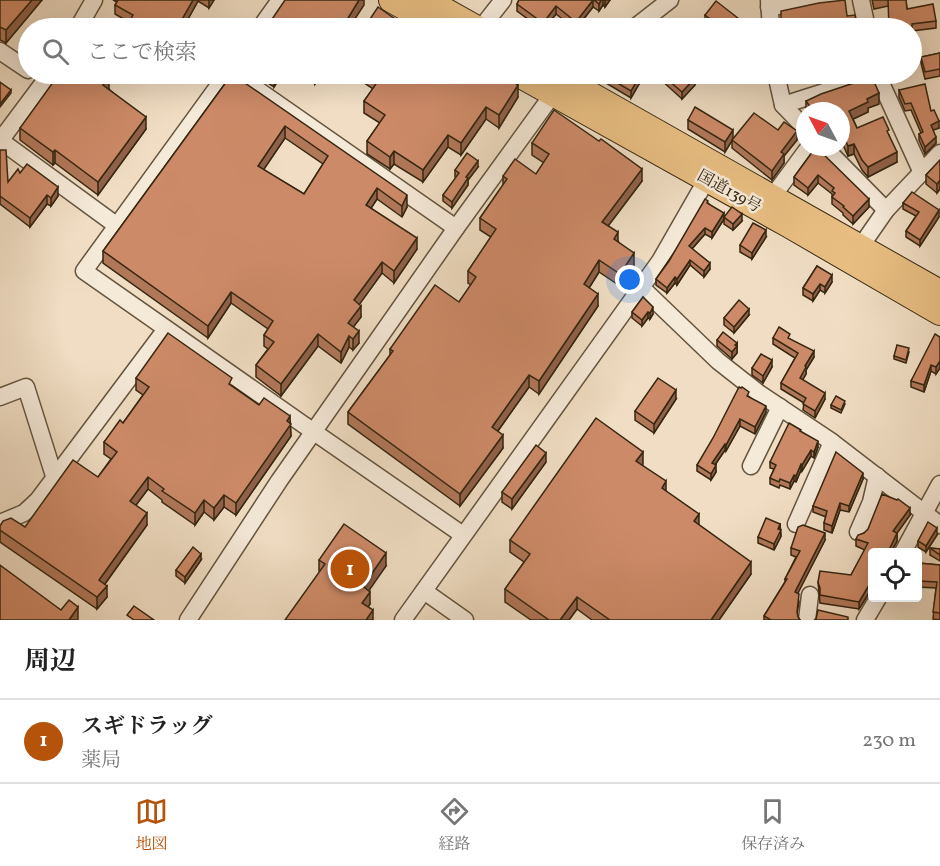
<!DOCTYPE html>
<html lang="ja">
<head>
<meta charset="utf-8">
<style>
	body { margin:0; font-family:Vollkorn,"Noto Serif JP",serif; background:#f6f6f6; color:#222 }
	.controls { position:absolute; right:18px; bottom:18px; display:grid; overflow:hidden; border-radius:6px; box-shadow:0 6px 24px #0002 }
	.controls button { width:54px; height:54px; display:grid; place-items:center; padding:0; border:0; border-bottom:2px solid #e0e0e0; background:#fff; color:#222; font:30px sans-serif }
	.compass { position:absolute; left:796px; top:102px; width:54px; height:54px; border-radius:50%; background:#fff; box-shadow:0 6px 24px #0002; rotate:311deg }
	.you { position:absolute; left:630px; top:280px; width:21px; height:21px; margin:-15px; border:4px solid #fff; border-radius:50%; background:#1a73e8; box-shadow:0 0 0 9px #1a73e833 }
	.badge { display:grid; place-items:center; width:39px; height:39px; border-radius:50%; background:#b45309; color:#fff; font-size:20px; font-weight:700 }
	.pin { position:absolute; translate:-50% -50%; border:3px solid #fff; box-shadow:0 2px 6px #0006 }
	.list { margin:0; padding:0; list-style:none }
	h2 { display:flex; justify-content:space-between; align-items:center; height:78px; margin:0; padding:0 24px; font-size:26px }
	h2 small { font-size:20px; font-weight:400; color:#767676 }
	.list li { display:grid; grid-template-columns:39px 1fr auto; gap:18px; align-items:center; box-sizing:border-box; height:84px; padding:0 24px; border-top:2px solid #e0e0e0 }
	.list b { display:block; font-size:22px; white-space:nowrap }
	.list p { margin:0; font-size:20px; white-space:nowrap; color:#767676 }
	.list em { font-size:20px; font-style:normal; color:#767676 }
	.icon { flex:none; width:33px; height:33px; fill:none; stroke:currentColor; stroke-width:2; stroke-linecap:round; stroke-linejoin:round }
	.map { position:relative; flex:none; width:940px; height:620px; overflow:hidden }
	.search { position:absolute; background:#fff; box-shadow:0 6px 24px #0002; left:18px; right:18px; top:18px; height:66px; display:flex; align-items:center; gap:15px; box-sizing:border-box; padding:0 21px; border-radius:33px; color:#767676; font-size:22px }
	.sheet { height:162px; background:#fff }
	nav { display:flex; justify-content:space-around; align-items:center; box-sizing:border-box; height:84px; border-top:2px solid #e0e0e0; background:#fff; font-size:16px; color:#767676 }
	nav a { display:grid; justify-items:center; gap:3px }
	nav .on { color:#b45309 }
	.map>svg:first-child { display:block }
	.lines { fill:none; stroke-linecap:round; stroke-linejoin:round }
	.minor-casing { stroke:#64543e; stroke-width:19 }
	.highway-casing { stroke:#352611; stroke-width:26 }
	.minor { stroke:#f5e9d8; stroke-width:16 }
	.highway { stroke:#e8be82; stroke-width:24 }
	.wall { fill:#b07759; stroke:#352611; stroke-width:1.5; fill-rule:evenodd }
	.shaded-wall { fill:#906149; stroke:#352611; stroke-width:1.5 }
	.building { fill:#cd8a68; stroke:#352611; stroke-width:1.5; fill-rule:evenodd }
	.labels { text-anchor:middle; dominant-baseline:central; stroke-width:5; stroke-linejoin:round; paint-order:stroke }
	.street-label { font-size:16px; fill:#352611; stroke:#f5e9d8 }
</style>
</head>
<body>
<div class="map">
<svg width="940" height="620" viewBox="0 0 940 620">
	<rect width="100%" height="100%" fill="#f0ddc3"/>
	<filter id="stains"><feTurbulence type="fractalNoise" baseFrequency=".00333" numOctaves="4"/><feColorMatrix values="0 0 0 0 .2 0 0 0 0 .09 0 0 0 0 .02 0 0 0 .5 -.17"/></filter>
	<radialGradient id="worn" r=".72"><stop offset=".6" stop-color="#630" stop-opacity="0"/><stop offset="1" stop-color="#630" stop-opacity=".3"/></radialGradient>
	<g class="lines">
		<defs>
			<g id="minor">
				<polyline points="769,0 771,28"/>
				<polyline points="861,0 867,28"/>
				<polyline points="769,7 834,0"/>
				<polyline points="78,28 94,0"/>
				<polyline points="260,28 280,0"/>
				<polyline points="481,28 503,0"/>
				<polyline points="634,28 670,0"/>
				<polyline points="0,51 28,70"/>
				<polyline points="227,74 84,271 314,432 463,535"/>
				<polyline points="235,74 456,228"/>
				<polyline points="776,74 783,105 805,128"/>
				<polyline points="877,74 922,173"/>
				<polyline points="783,105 877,75"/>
				<polyline points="0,141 50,74"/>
				<polyline points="1,141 116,225"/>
				<polyline points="824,147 886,210"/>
				<polyline points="773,196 809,147"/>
				<polyline points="861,246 886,210 940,153"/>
				<polyline points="641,287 718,361 760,394 832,442 940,525"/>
				<polyline points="0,397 26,387 55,479"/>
				<polyline points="751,466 780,407"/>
				<polyline points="0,523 24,513 38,500 166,329"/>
				<polyline points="796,524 832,442"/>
				<polyline points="858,532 871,502 877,476"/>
				<polyline points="903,552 940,484"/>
				<polyline points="424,591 465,620"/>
				<polyline points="188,620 279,481 456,228 553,94 560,87"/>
				<polyline points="403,620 660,261 707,179"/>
				<polyline points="807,620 810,595"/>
				<polyline points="865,620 878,598"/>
			</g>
			<g id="highway">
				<polyline points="391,0 440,28"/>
				<polyline points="427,0 477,28"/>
				<polyline points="517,74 788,225 940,313"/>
				<polyline points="555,74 940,292"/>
			</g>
		</defs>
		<use href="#minor" class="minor-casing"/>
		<use href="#highway" class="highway-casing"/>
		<use href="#minor" class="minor"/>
		<use href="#highway" class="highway"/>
	</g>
	<g class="wall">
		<polygon points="0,0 42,0 6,43 0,40"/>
		<polygon points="113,0 214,0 209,8 198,1 183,28 129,28 129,22 115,14 115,5 117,2"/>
		<polygon points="519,0 610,0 605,7 603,5 599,11 593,7 577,28 574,28 556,14 545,28 540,28 517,11 517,4"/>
		<polygon points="872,0 906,0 907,9 936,21 936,28 912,31 912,37 914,58 912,59 912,28 888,6 874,9"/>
		<polygon points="705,15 743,28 709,28 705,25"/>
		<polygon points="940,53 940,76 925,79 921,63 921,57"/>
		<path d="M232,74l175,133 -5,10 -25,-18 -6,9 46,41 -23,34 -12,-10 -23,31 2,13 -8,10 6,16 -6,7 -4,-3 -8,16 -23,-17 -37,50 -25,-19v-12l12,-16 -4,-3v-11l4,-6 -37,-26 -23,35 -105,-75v-12zM285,138l38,26 -19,30 -41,-24z"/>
		<polygon points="254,74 282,74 274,87"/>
		<polygon points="297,74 321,74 315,84"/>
		<polygon points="351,74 501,74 518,97 499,128 486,119 461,155 448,147 423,182 394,164 390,169 367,154 367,141 380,123 364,113 364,101 373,89"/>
		<polygon points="601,74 639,84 631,98 601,80"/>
		<polygon points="660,74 689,74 695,85 682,99 660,79"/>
		<polygon points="109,89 146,129 98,195 55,163 53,165 20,140 20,128"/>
		<polygon points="899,90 931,111 939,128 933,130 936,143 925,154 919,140 919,134 921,133 911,110 905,111 899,97"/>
		<polygon points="806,101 879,104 868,108 868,112 853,119 857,128 889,135 897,162 868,177 862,170 854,154 848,156 841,140 841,111 806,111"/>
		<polygon points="688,120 733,140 778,130 797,140 784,156 784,163 772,180 732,148 732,140 725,152 688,129"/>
		<polygon points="532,143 642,181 608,226 634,265 620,286 599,272 589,288 598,306 539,394 529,387 498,431 503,448 460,506 348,424 348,412 390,355 390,349 459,302 471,285 468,283 468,271 491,237 480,230 480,218 503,185 503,176 536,174 544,163 532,155"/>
		<polygon points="816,147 869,207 853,224 843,215 843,213 832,204 832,194 818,183 808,195 794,185 794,177"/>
		<polygon points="0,150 8,182 20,173 58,196 51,206 47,204 30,227 0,204"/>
		<polygon points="940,160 940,189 937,193 926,184 926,175"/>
		<polygon points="478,167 468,180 468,185 452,208 443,201 443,195 456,178 455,177 455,170"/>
		<polygon points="708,203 724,219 712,238 705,234 692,249 710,269 704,277 690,265 677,285 675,283 667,293 656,285 656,279"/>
		<polygon points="903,203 939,217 920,246 906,237 906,231 916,216 903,209"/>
		<polygon points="724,217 742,221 733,230 724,224"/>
		<polygon points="766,237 752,259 740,252 740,245"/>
		<polygon points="817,266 832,282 825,293 820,290 813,301 803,295 803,288"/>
		<polygon points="643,297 653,314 650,319 648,318 642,326 632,318 632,312"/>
		<polygon points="749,315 734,333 724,325 724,318"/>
		<polygon points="940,337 940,368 936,374 931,371 924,392 911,387 911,381"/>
		<polygon points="773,338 790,339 814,357 806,370 806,374 802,380 825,399 815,418 803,410 804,403 781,389 781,383 795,358 773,344"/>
		<polygon points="717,340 737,343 737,353 732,359 717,346"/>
		<polygon points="909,352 906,363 894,359 894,356"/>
		<polygon points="772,367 763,383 752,375 752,368"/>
		<polygon points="136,378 232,386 259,405 290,423 291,436 236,515 224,507 214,520 204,512 195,525 162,502 162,500 148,489 136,505 147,525 105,584 107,597 97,609 0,542 0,526 25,527 98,477 111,459 104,454 104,442 123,423 143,395 136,390"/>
		<polygon points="749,397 766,412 755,434 740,426 726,451 725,450 715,465 716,472 711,480 697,471 697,465"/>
		<polygon points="676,399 654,433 635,420 635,411"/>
		<polygon points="845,404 841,413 831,408 831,405"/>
		<polygon points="801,432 818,447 814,458 811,456 802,471 801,470 796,482 794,481 790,489 780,485 779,488 770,484 770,478 774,469 770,468 770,462"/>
		<polygon points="546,462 512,509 502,502 502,492"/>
		<polygon points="643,464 642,465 666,491 699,525 751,574 719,620 592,620 577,609 569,620 531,620 505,602 505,589 524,562 510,552 510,540"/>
		<polygon points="863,479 849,512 840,510 832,533 824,530 824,523 826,517 813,512 813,506"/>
		<polygon points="910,515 897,533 897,541 891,552 873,552 873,590 869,593 859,609 820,603 818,582 851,575 865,550 856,546 856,539 864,533"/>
		<polygon points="780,524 781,536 774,550 758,543 758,537"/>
		<polygon points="937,535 926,552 918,547 918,541"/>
		<polygon points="825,540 797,594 799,602 797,614 798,617 800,620 764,620 764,616 785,582 785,579 796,557 791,555 791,548"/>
		<polygon points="930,548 940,549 940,561 930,555"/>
		<polygon points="201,560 185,583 176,576 176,570"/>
		<polygon points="319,560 386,566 368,590 370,604 368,607 373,620 319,571"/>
		<polygon points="918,563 940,565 940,620 933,619 936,588 918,587"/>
	</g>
	<g class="shaded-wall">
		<polygon points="32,0 42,0 6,43 6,30"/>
		<polygon points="193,0 198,0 198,1 183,28 177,28"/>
		<polygon points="209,0 214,0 209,8"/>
		<polygon points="359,0 364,0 364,5 349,28 342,28"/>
		<polygon points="593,0 593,7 576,28 576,22"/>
		<polygon points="601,0 603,0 603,5 599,11 599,4"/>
		<polygon points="605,0 610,0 605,7"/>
		<polygon points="556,6 556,14 545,28 543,28 543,23"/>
		<polygon points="743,22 743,28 737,28"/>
		<polygon points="274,74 282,74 274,87"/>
		<polygon points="315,74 321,74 315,84"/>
		<polygon points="109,76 109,89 103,97 103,85"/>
		<polygon points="639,77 639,84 631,98 631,91"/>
		<polygon points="695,78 695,85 682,99 682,92"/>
		<polygon points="518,85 518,97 499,128 499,115"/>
		<polygon points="11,90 11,93 0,107 0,104"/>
		<polygon points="879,93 879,104 868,108 868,112 849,121 849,111 867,99"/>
		<polygon points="486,107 486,119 461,155 461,143"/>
		<polygon points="146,117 146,129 98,195 98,182"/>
		<polygon points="939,121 939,128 931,131 931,125"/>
		<polygon points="285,126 285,138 258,178 258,166"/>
		<polygon points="733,130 733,139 725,152 725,142"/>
		<polygon points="797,131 797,140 784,156 784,163 772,180 772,171 781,152"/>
		<polygon points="448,135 448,147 423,182 423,170"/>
		<polygon points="936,137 936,143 925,154 925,147"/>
		<polygon points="854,144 854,154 848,156 848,146"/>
		<polygon points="55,150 55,163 53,165 53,152"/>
		<polygon points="394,151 394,164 390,169 390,157"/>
		<polygon points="897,152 897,162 868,177 868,167"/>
		<polygon points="478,161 478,167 468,180 468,185 452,208 452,202 466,177"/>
		<polygon points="642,169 642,181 602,234 602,222"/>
		<polygon points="818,175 818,183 808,195 808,188"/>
		<polygon points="940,180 940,189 937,193 937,184"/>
		<polygon points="58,187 58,196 51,206 51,198"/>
		<polygon points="377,188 377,199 366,216 366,205"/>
		<polygon points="47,195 47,204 30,227 30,218"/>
		<polygon points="407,195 407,207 402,217 402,206"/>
		<polygon points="869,199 869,207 853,224 853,216"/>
		<polygon points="939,210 939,217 920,246 920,240"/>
		<polygon points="724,213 724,219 712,238 712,232"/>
		<polygon points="742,214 742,221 733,230 733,224"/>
		<polygon points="705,228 705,234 689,252 689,246"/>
		<polygon points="766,230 766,237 752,259 752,253"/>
		<polygon points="618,232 618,244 614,239"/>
		<polygon points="417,238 417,249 394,283 394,271"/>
		<polygon points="634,253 634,265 620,286 620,274"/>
		<polygon points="599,260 599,272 584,296 584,284"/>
		<polygon points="690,260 690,265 677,285 677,279"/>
		<polygon points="382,262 382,273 354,312 354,300"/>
		<polygon points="710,263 710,269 704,277 704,271"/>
		<polygon points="832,275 832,282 825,293 825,287"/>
		<polygon points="675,277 675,283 667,293 667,288"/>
		<polygon points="820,284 820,290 813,301 813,294"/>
		<polygon points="231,292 231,303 208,338 208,326"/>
		<polygon points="598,294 598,306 539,394 539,381"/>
		<polygon points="361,306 361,317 348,334 348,323"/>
		<polygon points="653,307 653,314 650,319 650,313"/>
		<polygon points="749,309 749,315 734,333 734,327"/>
		<polygon points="648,312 648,318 642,326 642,320"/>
		<polygon points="359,331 359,343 353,350 353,339"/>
		<polygon points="318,334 318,346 281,396 281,384"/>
		<polygon points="349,336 349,347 341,363 341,352"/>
		<polygon points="737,343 737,353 732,359 732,352"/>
		<polygon points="814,351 814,357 806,370 806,374 800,385 800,378 805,366"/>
		<polygon points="772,360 772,367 763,383 763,376"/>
		<polygon points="940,361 940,368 936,374 936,367"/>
		<polygon points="931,365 931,371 924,392 924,385"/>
		<polygon points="529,375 529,387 492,439 492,427"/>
		<polygon points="676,390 676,399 654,433 654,424"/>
		<polygon points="825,393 825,399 815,418 815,411"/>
		<polygon points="766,406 766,412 755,434 755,427"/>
		<polygon points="290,416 291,436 236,515 236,503"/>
		<polygon points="740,419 740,426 726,451 726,445"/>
		<polygon points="503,435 503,448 460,506 460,494"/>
		<polygon points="818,441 818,447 814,458 814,452"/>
		<polygon points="725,444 725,450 712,469 712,463"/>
		<polygon points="811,450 811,456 802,471 802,465"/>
		<polygon points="643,452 643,464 636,473 636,461"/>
		<polygon points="546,453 546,462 512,509 512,499"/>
		<polygon points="801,464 801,470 796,482 796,476"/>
		<polygon points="716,465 716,472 711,480 711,474"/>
		<polygon points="863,473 863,479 849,512 849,506"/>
		<polygon points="794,475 794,481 790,489 790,483"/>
		<polygon points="148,477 148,489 130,513 130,501"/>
		<polygon points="666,481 666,494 662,488"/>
		<polygon points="224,495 224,507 214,520 214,508"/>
		<polygon points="204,500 204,512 195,525 195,513"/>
		<polygon points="840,503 840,510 832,533 832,526"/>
		<polygon points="910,508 910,515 893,539 893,531"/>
		<polygon points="147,513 147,525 99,592 99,580"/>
		<polygon points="699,514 699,526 694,521"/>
		<polygon points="780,524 781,536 774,550 774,544"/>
		<polygon points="937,528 937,535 926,552 926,546"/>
		<polygon points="825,533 825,540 795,599 795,592"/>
		<polygon points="897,533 897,541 891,552 888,552"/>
		<polygon points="386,553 386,566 363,599 363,586"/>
		<polygon points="201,554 201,560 185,583 185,577"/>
		<polygon points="751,562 751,574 719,620 711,620"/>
		<polygon points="873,582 873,590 869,593 859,609 859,602 869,585"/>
		<polygon points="107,586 107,597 97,609 97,597"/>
		<polygon points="370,592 370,604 362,615 362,603"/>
		<polygon points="577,597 577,609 569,620 560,620"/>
		<polygon points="78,607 78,620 69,620"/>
		<polygon points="373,610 373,620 366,620"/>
	</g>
	<g class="building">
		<polygon points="0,0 32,0 6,30 0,27"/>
		<polygon points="118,0 193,0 177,28 141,28 129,22 133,15 115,5"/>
		<polygon points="285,0 359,0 342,28 266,28"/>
		<polygon points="519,0 593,0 576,22 556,6 543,23 517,4"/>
		<polygon points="594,0 601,0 599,4"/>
		<polygon points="845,0 847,16 855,15 857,28 780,28 780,25 781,19 781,11 819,3"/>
		<polygon points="888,0 906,0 907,9 933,4 936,21 912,24 912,30 912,28 889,28"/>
		<polygon points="716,1 743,22 737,28 722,28 705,15"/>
		<polygon points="378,7 408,28 364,28"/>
		<polygon points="416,23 425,28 413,28"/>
		<polygon points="912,37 914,52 912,52"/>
		<polygon points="940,53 940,69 925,72 921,57"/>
		<polygon points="59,74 106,74 109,76 103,85 146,117 98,182 55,150 53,152 20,128"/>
		<path d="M232,74l175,121 -5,11 -25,-18 -11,17 51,33 -23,33 -12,-9 -28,38 7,6 -13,17 11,8 -6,8 -4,-3 -8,16 -23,-18 -37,50 -25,-19 18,-23 -10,-7 9,-14 -42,-29 -23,34 -105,-75zM285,126l43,30 -24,38 -46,-28z"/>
		<polygon points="368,74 501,74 518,85 499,115 486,107 461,143 448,135 423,170 394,151 390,157 367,141 385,115 364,101 378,81"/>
		<polygon points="602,74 633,74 639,77 631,91"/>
		<polygon points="661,74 689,74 695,78 682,92"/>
		<polygon points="872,77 879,93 867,99 868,102 849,111 857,128 883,117 889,130 887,131 897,152 868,167 862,160 854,144 848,146 841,130 841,111 817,111 817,110 813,111 806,101 821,94"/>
		<polygon points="0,82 11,90 0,104"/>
		<polygon points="925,84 931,111 934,110 939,121 931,125 936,137 925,147 919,134 923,132 911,103 905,104 899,90"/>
		<polygon points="695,107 733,130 725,142 688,120"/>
		<polygon points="554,110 599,141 601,139 642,169 602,222 618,232 614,239 634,253 620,274 599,260 584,284 598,294 539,381 529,375 492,427 503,435 460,494 348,412 393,351 390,349 435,285 459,302 476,277 468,271 496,229 480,218 507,179 503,176 515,159 536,174 549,154 532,143"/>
		<polygon points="754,113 778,130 784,122 797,131 781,152 784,154 772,171 732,140"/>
		<polygon points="816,147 869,199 853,216 843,207 844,206 832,197 835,193 832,191 834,188 818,175 808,188 794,177"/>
		<polygon points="0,150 6,150 8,182 18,169 20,173 27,164 58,187 51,198 47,195 30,218 0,196"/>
		<polygon points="467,153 478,161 466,177 468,178 452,202 443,195 459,173 455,170"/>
		<polygon points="940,160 940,180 937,184 926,175"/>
		<polygon points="912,192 939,210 920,240 906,231 919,212 903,203"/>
		<polygon points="705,199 708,201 707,203 724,213 712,232 705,228 689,246 710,263 704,271 690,260 677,279 675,277 667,288 656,279 669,261"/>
		<polygon points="732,207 742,214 733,224 724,217"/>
		<polygon points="753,223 766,230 752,253 740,245"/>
		<polygon points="817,266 832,275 825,287 820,284 813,294 803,288"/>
		<polygon points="643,297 653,307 650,313 648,312 642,320 632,312"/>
		<polygon points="739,300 749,309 734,327 724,318"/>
		<polygon points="779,327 790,334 788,338 814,351 805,366 806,367 800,378 825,393 815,411 803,404 806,398 781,383 798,353 773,338"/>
		<polygon points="723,332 737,343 735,345 737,346 732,352 717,340"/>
		<polygon points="168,333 232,378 229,384 259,405 264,398 290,416 287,421 291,424 236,503 224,495 214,508 204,500 195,513 162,491 164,489 148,477 130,501 147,513 99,580 107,586 97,597 0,530 0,526 3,521 11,518 25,527 73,460 98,477 117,452 104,442 120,420 123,423 149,387 136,378"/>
		<polygon points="935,334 940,337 940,361 936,367 931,365 924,385 911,381"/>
		<polygon points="897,345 909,348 906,360 894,356"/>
		<polygon points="761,354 772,360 763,376 752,368"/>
		<polygon points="658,378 676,390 654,424 635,411"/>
		<polygon points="739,387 741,388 742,387 749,392 747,396 766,406 755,427 740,419 726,445 725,444 712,463 716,465 711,474 697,465 713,438"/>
		<polygon points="836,396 845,401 841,410 831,405"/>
		<polygon points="596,418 643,452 636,461 666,481 662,488 699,514 694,521 751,562 711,620 610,620 577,597 560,620 549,620 505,589 530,554 510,540"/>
		<polygon points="789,423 801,430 800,431 818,441 814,452 811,450 802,465 801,464 796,476 794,475 790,483 780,479 779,482 770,478 776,465 770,462"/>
		<polygon points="536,445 546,453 512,499 502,492"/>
		<polygon points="836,452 863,473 849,506 840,503 832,526 824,523 827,511 813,506"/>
		<polygon points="882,494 897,500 898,499 910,508 893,531 897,533 888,552 880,549 878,552 873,552 873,564 870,568 873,569 873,572 870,577 873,577 873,582 869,585 859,602 820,595 820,588 818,582 820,571 851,575 868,543 856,539 858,535 864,533 868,529"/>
		<polygon points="766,518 780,524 778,529 781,530 774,544 758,537"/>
		<polygon points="928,522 937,528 926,546 918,541"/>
		<polygon points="344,524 386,553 363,586 370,592 362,603 373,610 366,620 285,620 325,564 319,560"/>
		<polygon points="803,525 825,533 795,592 799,594 797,612 798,617 800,620 771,620 764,616 787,579 785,579 800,551 791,548 798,527"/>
		<polygon points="193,547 201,554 185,577 176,570"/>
		<polygon points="930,548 940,549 940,555"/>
		<polygon points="918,563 940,565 940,613 933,612 937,582 918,581"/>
		<polygon points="0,565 61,610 69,600 78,607 69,620 0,620"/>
		<polygon points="134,606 154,620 134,620 127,615"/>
		<polygon points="818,610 848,617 848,620 814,620 816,619"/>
	</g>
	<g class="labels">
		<g class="street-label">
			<text transform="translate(729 192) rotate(29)">国道139号</text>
		</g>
	</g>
	<rect width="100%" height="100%" filter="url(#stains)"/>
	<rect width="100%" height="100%" fill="url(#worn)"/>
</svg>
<div class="controls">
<button><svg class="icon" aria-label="locate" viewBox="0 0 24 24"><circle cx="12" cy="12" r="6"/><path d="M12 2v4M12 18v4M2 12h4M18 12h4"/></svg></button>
</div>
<svg class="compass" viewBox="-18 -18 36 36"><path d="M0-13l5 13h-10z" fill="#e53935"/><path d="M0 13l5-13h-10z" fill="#767676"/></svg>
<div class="you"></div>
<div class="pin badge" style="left:350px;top:569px">1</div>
<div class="search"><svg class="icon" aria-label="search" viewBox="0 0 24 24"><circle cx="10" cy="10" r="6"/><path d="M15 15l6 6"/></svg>ここで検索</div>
</div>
<section class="sheet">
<h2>周辺<small></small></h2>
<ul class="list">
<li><span class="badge">1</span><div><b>スギドラッグ</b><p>薬局</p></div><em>230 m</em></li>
</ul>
</section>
<nav>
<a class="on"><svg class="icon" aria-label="map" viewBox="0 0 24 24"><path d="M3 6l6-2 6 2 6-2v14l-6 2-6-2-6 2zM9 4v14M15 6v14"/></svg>地図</a>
<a><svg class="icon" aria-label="directions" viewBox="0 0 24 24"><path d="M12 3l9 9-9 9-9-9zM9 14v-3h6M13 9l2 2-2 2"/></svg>経路</a>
<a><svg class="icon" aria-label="saved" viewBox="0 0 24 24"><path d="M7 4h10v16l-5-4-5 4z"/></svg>保存済み</a>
</nav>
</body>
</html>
